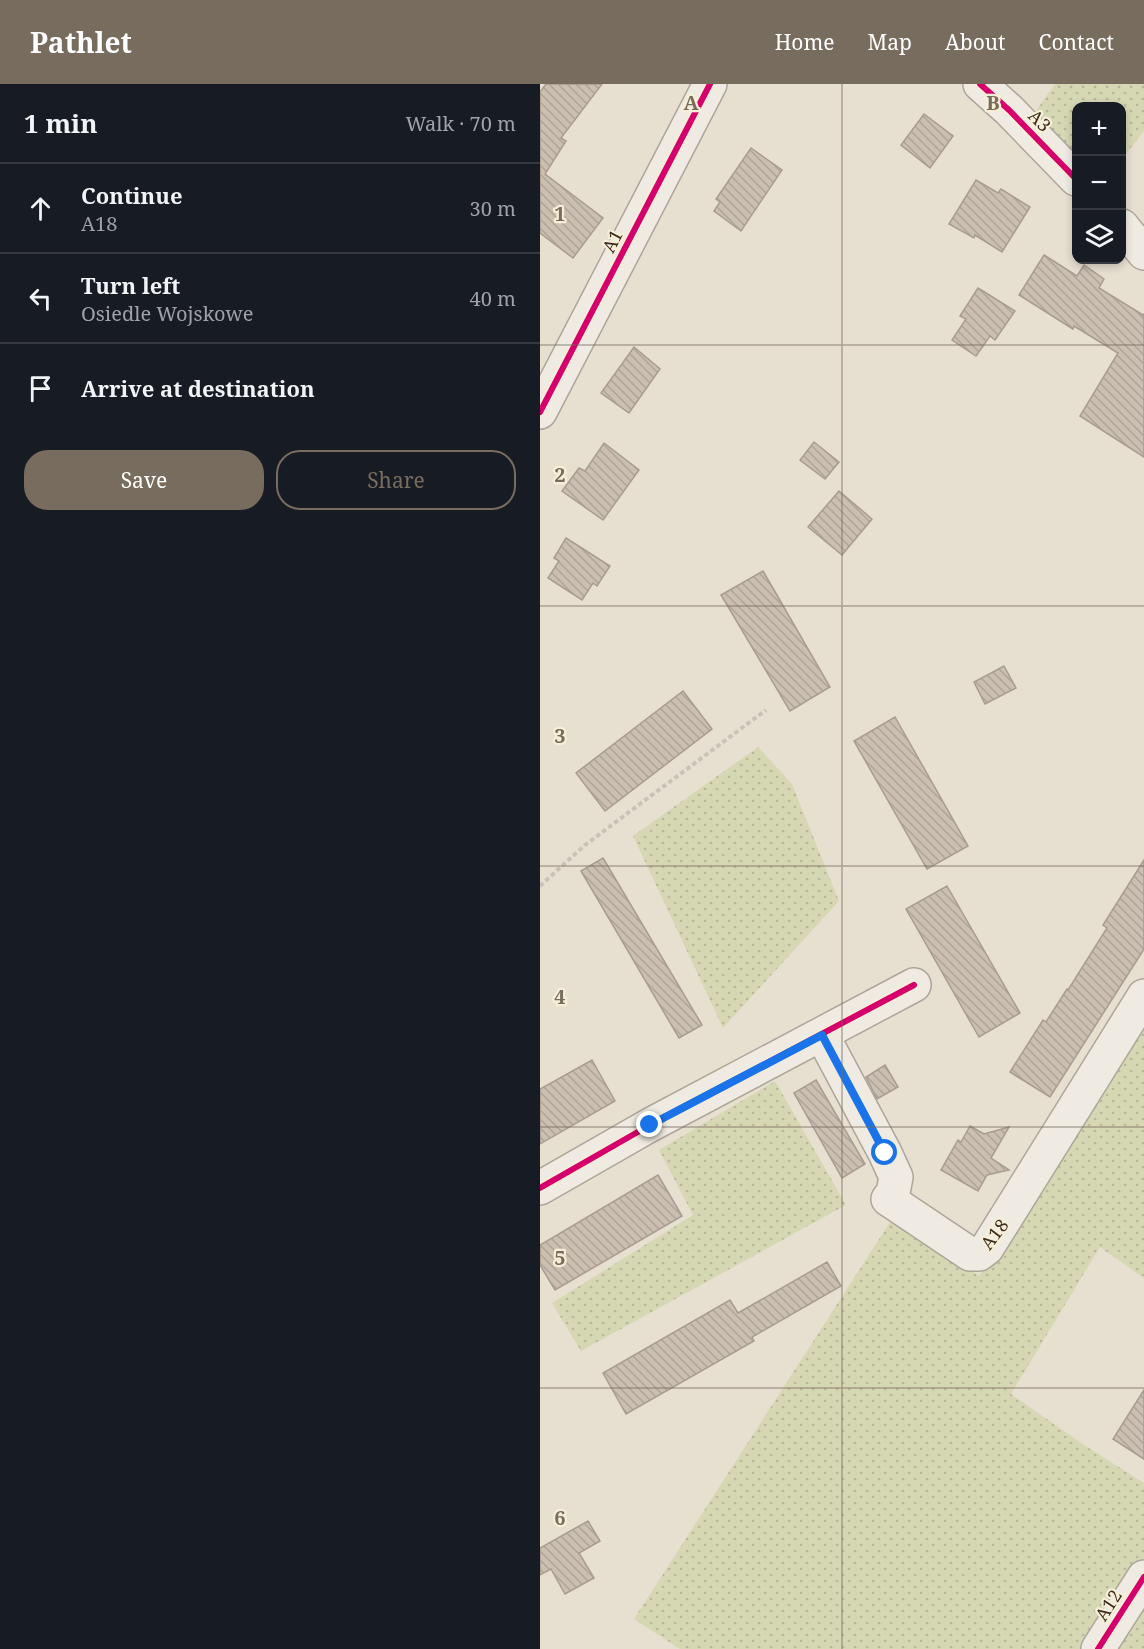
<!DOCTYPE html>
<html lang="en">
<head>
<meta charset="utf-8">
<style>
	body { margin:0; font-family:"Noto Serif",serif; background:#20242c; color:#f1f3f6 }
	.controls { position:absolute; right:18px; top:18px; display:grid; overflow:hidden; border-radius:12px; box-shadow:0 3px 9px #0003 }
	.controls button { width:54px; height:54px; display:grid; place-items:center; padding:0; border:0; border-bottom:2px solid #363941; background:#171b24; color:#f1f3f6; font:30px sans-serif }
	.stop { position:absolute; width:18px; height:18px; margin:-14px; border:4px solid #1a73e8; border-radius:50%; background:#fff }
	.stop.end { background:#1a73e8; border-color:#fff; box-shadow:0 2px 6px #0008 }
	.list { margin:0; padding:0; list-style:none }
	h2 { display:flex; justify-content:space-between; align-items:center; height:78px; margin:0; padding:0 24px; font-size:26px }
	h2 small { font-size:20px; font-weight:400; color:#9ea1a6 }
	.list li { display:grid; grid-template-columns:39px 1fr auto; gap:18px; align-items:center; box-sizing:border-box; height:90px; padding:0 24px; border-top:2px solid #363941 }
	.list b { display:block; font-size:22px; white-space:nowrap }
	.list p { margin:0; font-size:20px; white-space:nowrap; color:#9ea1a6 }
	.list em { font-size:20px; font-style:normal; color:#9ea1a6 }
	.actions { display:flex; gap:12px; padding:18px 24px }
	.actions a { flex:1; padding:14px 0; border:2px solid #786c5e; border-radius:24px; text-align:center; font-size:21px; color:#786c5e }
	.actions .main { background:#786c5e; color:#fff }
	.icon { flex:none; width:33px; height:33px; fill:none; stroke:currentColor; stroke-width:2; stroke-linecap:round; stroke-linejoin:round }
	.map { position:relative; flex:none; width:604px; height:1565px; overflow:hidden }
	header { display:flex; align-items:center; gap:36px; box-sizing:border-box; height:84px; padding:0 30px; background:#786c5e; color:#fff }
	header strong { font-size:28px }
	nav { display:flex; gap:33px; margin-inline-start:auto; font-size:21px }
	main { display:flex }
	aside { flex:1; background:#171b24 }
	.map>svg:first-child { display:block }
	.grass { fill:url(#grass-dots) }
	.building { fill:url(#building-back-hatch); stroke:#a89c90; stroke-width:1.5 }
	.lines { fill:none; stroke-linecap:round; stroke-linejoin:round }
	.minor-casing { stroke:#ada599; stroke-width:36 }
	.path { stroke:#c8c2b9; stroke-width:4; stroke-dasharray:4.5 3; stroke-linecap:butt }
	.minor { stroke:#efebe3; stroke-width:33 }
	.cycleway-casing { stroke:#f7eed8; stroke-width:10 }
	.cycleway { stroke:#d6006c; stroke-width:6 }
	.route { stroke:#1a73e8; stroke-width:8 }
	.grid { fill:none; stroke:#786c5e; stroke-width:1.5; stroke-opacity:0.55 }
	.labels { text-anchor:middle; dominant-baseline:central; stroke-width:4.5; stroke-linejoin:round; paint-order:stroke }
	.street-label { font-size:18px; fill:#3d2e20; stroke:#f7eed8 }
	.grid-label { font-size:20px; text-anchor:middle; font-weight:bold; fill:#786c5e; stroke:#f7eed8; stroke-width:4.5; stroke-linejoin:round; paint-order:stroke }
</style>
</head>
<body>
<header>
<strong>Pathlet</strong>
<nav><a>Home</a><a>Map</a><a>About</a><a>Contact</a></nav>
</header>
<main>
<aside>
<h2>1 min<small>Walk · 70 m</small></h2>
<ul class="list">
<li><svg class="icon" aria-label="ahead" viewBox="0 0 24 24"><path d="M12 20V5M6 11l6-6 6 6"/></svg><div><b>Continue</b><p>A18</p></div><em>30 m</em></li>
<li><svg class="icon" aria-label="left" viewBox="0 0 24 24"><path d="M17 20v-9H6M10 6l-5 5 5 5"/></svg><div><b>Turn left</b><p>Osiedle Wojskowe</p></div><em>40 m</em></li>
<li><svg class="icon" aria-label="arrive" viewBox="0 0 24 24"><path d="M6 21V4h12l-3 4 3 4H6"/></svg><div><b>Arrive at destination</b></div></li>
</ul>
<div class="actions"><a class="main">Save</a><a>Share</a></div>
</aside>
<div class="map">
<svg width="604" height="1565" viewBox="0 0 604 1565">
	<defs>
		<pattern id="grass-dots" width="8" height="8" patternUnits="userSpaceOnUse" patternTransform="scale(1.5)"><rect width="8" height="8" fill="#d6d7b3"/><path d="M2 2h.1M6 6h.1" fill="none" stroke="#b9b99a" stroke-width="1.8" stroke-linecap="round"/></pattern>
		<pattern id="building-back-hatch" width="6" height="6" patternUnits="userSpaceOnUse" patternTransform="scale(1.5)"><rect width="6" height="6" fill="#cbbfb2"/><path d="M-1 5l2 2M0 0l6 6M5-1l2 2" fill="none" stroke="#afa499"/></pattern>
	</defs>
	<rect width="100%" height="100%" fill="#e7e0d1"/>
	<g class="grass">
		<polygon points="515,0 604,0 604,47 582,75 582,22 536,22 536,76 493,31"/>
		<polygon points="218,663 252,700 299,817 183,944 93,752"/>
		<polygon points="604,934 604,1194 560,1163 471,1310 544,1361 604,1399 604,1473 545,1565 140,1565 94,1535 352,1135 439,1192"/>
		<polygon points="235,997 306,1121 41,1267 12,1219 153,1131 119,1066"/>
		<polygon points="604,1513 604,1565 570,1565"/>
	</g>
	<g class="building">
		<polygon points="6,0 62,0 21,54 26,57 5,90 63,134 33,174 0,149 0,8"/>
		<polygon points="384,30 413,52 390,84 361,61"/>
		<polygon points="211,64 242,86 201,147 174,127 180,118 176,115"/>
		<polygon points="436,96 458,109 461,105 490,123 462,168 435,151 434,154 409,140"/>
		<polygon points="504,171 537,192 544,181 564,195 559,204 603,231 604,230 604,373 540,332 578,269 534,242 533,245 479,211"/>
		<polygon points="438,204 475,227 455,256 450,252 436,272 412,256 426,235 420,232"/>
		<polygon points="94,263 120,285 89,329 61,309"/>
		<polygon points="274,358 299,378 285,395 260,376"/>
		<polygon points="64,359 99,386 63,436 22,407 39,384 45,387"/>
		<polygon points="299,407 332,435 302,471 268,443"/>
		<polygon points="26,454 70,482 57,502 53,499 42,516 8,494 19,477 14,474"/>
		<polygon points="223,487 290,603 250,627 181,511"/>
		<polygon points="464,582 476,604 445,620 434,598"/>
		<polygon points="143,607 172,645 65,727 36,689"/>
		<polygon points="355,633 428,762 387,785 314,657"/>
		<polygon points="63,774 162,941 139,954 41,787"/>
		<polygon points="604,776 604,865 510,1013 470,988 503,936 506,938 527,905 528,906 567,844 563,841"/>
		<polygon points="407,802 480,929 439,953 366,825"/>
		<polygon points="52,976 75,1017 0,1060 0,1005"/>
		<polygon points="345,981 358,1003 337,1015 326,993"/>
		<polygon points="276,996 325,1080 302,1094 254,1009"/>
		<polygon points="430,1042 444,1050 469,1043 451,1074 469,1086 447,1091 438,1107 401,1086 418,1056 421,1058"/>
		<polygon points="118,1091 142,1132 15,1206 0,1181 0,1161"/>
		<polygon points="287,1178 301,1202 212,1253 214,1257 86,1330 63,1289 190,1216 198,1229"/>
		<polygon points="604,1306 604,1375 573,1355"/>
		<polygon points="48,1437 60,1457 39,1469 54,1494 25,1510 11,1485 0,1491 0,1464"/>
	</g>
	<g class="lines">
		<defs>
			<g id="minor">
				<polyline points="440,0 469,26 536,95"/>
				<polyline points="582,142 604,169"/>
				<polyline points="0,328 170,0"/>
				<polyline points="282,951 345,1069 356,1093 353,1109 348,1115 430,1170 439,1170 447,1164 604,912"/>
				<polyline points="0,1104 110,1041 374,901"/>
				<polyline points="558,1565 604,1493"/>
			</g>
		</defs>
		<use href="#minor" class="minor-casing"/>
		<polyline class="path" points="0,802 45,761 226,626"/>
		<use href="#minor" class="minor"/>
		<defs>
			<g id="cycleway">
				<polyline points="440,0 469,26 536,95"/>
				<polyline points="0,328 170,0"/>
				<polyline points="0,1104 110,1041 374,901"/>
				<polyline points="558,1565 604,1493"/>
			</g>
		</defs>
		<use href="#cycleway" class="cycleway-casing"/>
		<use href="#cycleway" class="cycleway"/>
	</g>
	<g class="lines">
		<polyline class="route" points="110,1041 282,951 345,1069"/>
	</g>
	<path class="grid" d="M302,0v1565M0,261h604M0,522h604M0,782h604M0,1043h604M0,1304h604"/>
	<g class="labels">
		<g class="street-label">
			<text transform="translate(500 36) rotate(45)">A3</text>
			<text transform="translate(72 157) rotate(-63)">A1</text>
			<text transform="translate(454 1150) rotate(-53)">A18</text>
			<text transform="translate(568 1521) rotate(-57)">A12</text>
		</g>
	</g>
	<g class="grid-label">
		<text x="151" y="26">A</text>
		<text x="453" y="26">B</text>
		<text x="20" y="137">1</text>
		<text x="20" y="398">2</text>
		<text x="20" y="659">3</text>
		<text x="20" y="920">4</text>
		<text x="20" y="1181">5</text>
		<text x="20" y="1441">6</text>
	</g>
</svg>
<div class="controls">
<button>+</button>
<button>−</button>
<button><svg class="icon" aria-label="layers" viewBox="0 0 24 24"><path d="M12 4l9 5-9 5-9-5zM3 14l9 5 9-5"/></svg></button>
</div>
<div class="stop" style="left:345px;top:1069px"></div>
<div class="stop end" style="left:110px;top:1041px"></div>
</div>
</main>
</body>
</html>
